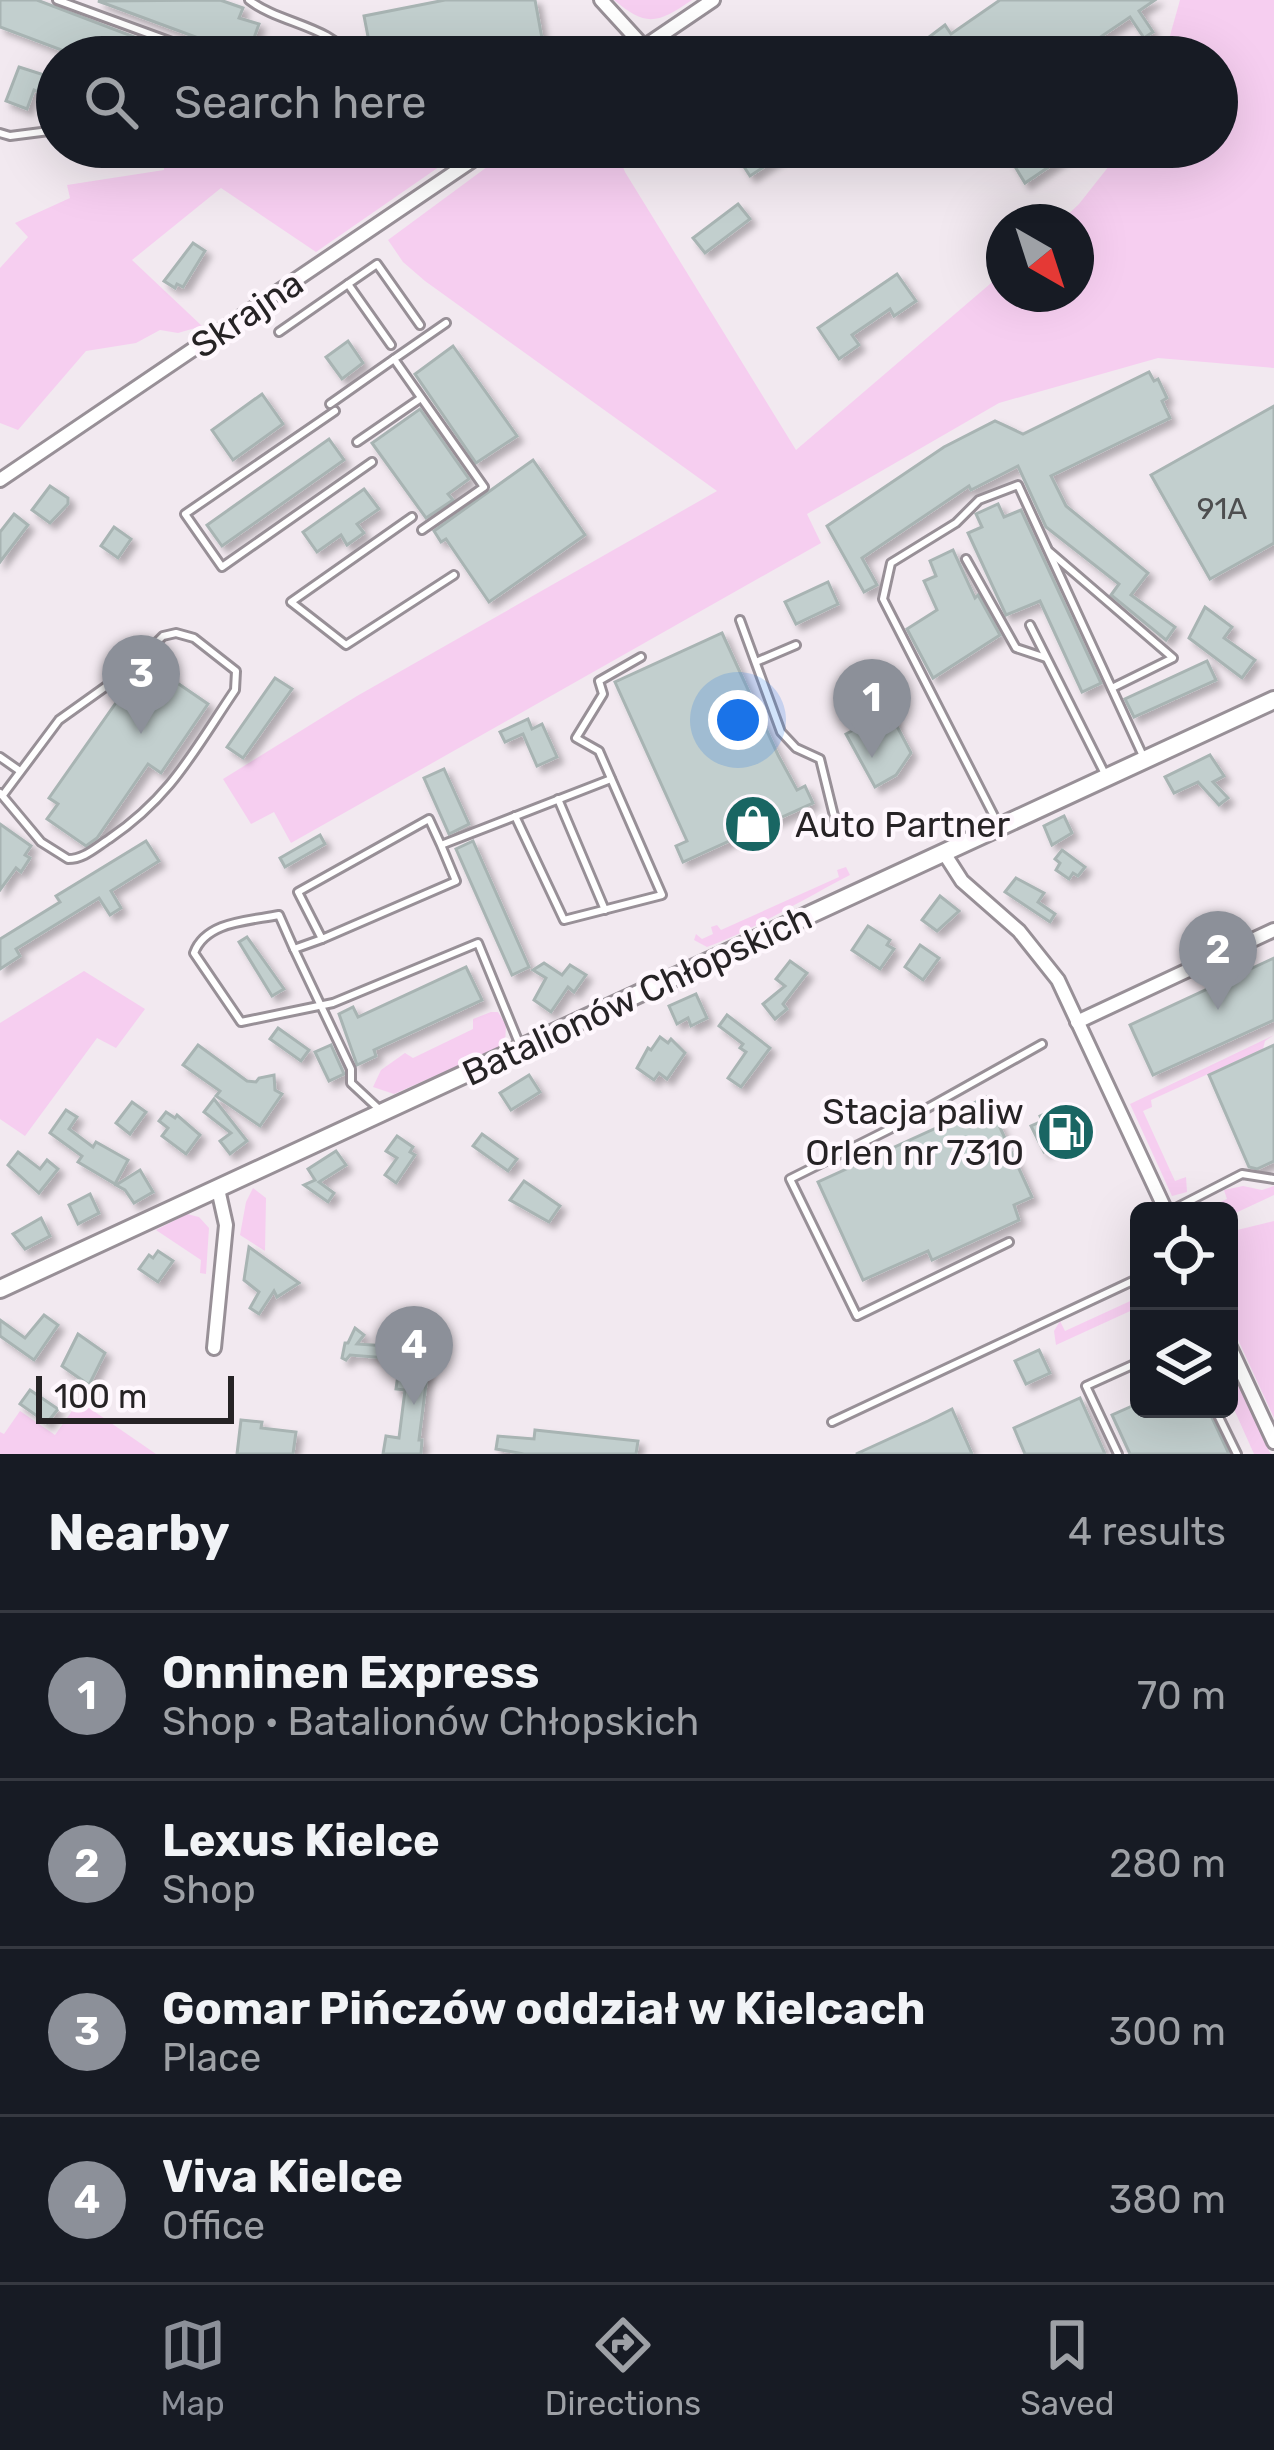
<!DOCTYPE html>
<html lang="en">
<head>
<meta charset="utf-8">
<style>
	body { margin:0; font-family:Rubik,sans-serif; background:#242831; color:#f1f3f6 }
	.controls { position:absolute; right:36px; bottom:36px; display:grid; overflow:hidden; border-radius:18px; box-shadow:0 12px 48px #0002 }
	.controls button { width:108px; height:108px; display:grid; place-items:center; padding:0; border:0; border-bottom:3px solid #363941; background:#171b24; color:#f1f3f6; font:60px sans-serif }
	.compass { position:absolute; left:986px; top:204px; width:108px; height:108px; border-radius:50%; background:#171b24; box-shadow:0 12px 48px #0002; rotate:141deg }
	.scale { position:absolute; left:36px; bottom:30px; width:198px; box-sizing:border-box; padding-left:12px; border:6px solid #262325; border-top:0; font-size:33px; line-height:42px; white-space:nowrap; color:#262325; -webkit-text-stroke:9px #fef7fd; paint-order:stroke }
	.you { position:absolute; left:738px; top:720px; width:42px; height:42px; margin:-30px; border:9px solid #fff; border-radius:50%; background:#1a73e8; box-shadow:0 0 0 18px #1a73e833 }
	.badge { display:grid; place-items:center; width:78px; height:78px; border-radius:50%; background:#8c9099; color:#fff; font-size:39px; font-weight:700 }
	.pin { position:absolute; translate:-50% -99px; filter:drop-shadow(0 3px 6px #0008) }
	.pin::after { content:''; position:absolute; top:63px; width:42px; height:36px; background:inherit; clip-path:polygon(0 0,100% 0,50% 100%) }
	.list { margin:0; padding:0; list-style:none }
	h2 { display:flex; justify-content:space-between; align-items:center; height:156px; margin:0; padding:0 48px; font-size:51px }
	h2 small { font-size:39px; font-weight:400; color:#9ea1a6 }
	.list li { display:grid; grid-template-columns:78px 1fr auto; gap:36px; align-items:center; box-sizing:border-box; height:168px; padding:0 48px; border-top:3px solid #363941 }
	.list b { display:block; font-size:45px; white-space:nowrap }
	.list p { margin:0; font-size:39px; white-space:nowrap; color:#9ea1a6 }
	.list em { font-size:39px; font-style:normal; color:#9ea1a6 }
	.icon { flex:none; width:66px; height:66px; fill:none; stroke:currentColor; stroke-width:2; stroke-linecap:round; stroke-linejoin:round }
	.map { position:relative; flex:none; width:1274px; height:1454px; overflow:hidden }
	.search { position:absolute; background:#171b24; box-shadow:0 12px 48px #0002; left:36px; right:36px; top:36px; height:132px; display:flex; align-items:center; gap:30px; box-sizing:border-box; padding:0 42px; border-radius:66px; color:#9ea1a6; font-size:45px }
	.sheet { height:828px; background:#171b24 }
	nav { display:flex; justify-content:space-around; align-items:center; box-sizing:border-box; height:168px; border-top:3px solid #363941; background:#171b24; font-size:33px; color:#9ea1a6 }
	nav a { display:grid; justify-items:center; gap:6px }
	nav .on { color:#8c9099 }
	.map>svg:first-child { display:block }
	.green { fill:#f6cef0 }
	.building { fill:#c2cfce; stroke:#a8b4b3; stroke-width:3; filter:url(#shadow) }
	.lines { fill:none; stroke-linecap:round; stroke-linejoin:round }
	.lane-casing { stroke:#989097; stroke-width:12 }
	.street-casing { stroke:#989097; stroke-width:18 }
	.secondary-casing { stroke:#989097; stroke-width:22 }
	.lane { stroke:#fff; stroke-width:6 }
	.street { stroke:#fff; stroke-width:12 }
	.secondary { stroke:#fff; stroke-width:16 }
	.labels { text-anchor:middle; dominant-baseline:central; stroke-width:9; stroke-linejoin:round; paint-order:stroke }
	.number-label { font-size:30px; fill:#4d4e4f }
	.street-label { font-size:36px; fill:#262325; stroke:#fef7fd }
	.poi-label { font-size:36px; fill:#262325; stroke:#fef7fd; text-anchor:start }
</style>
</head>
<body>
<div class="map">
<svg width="1274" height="1454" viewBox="0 0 1274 1454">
	<defs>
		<filter id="shadow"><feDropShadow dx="5.5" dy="5.5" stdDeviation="3" flood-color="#0004"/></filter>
	</defs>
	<rect width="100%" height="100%" fill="#f2e9f0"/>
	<g class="green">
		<path d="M614,0h78c-35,24 -46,27 -78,0z"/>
		<polygon points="1180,0 1274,0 1274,368 1158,358 999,403 807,514 821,543 291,843 274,812 251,824 223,779 357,696 717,491 425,281 403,262 388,240 514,147 615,147 625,172 796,450 1004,272 1004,294 1076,294 1076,222 1060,222 1079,204 1124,147 1217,147 1217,57 1164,57"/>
		<polygon points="194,147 232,147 272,164 321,147 462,147 449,160 316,252 221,188 132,260 202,326 178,333 160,330 136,343 86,351 18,430 0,423 0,268 28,237 15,223 70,198 67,185 164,170 164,153"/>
		<path d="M846,867l4,8c-50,26 -93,53 -143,72l-13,-7 2,-6 6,5 11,-5 -2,-7 6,-2 4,5 118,-53 -2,-7z"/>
		<polygon points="84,971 145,1009 116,1048 97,1038 25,1136 0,1119 0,1023"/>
		<polygon points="491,1012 498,1012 506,1025 505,1045 394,1094 373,1087 381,1070 405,1053 413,1058 473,1029 473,1019"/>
		<polygon points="1274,1035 1265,1041 1263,1049 1151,1100 1152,1107 1143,1111 1175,1181 1186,1177 1187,1192 1172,1196 1130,1104"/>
		<polygon points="1243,1186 1262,1190 1274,1186 1274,1195 1229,1216 1229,1211 1202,1211 1227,1199 1224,1190"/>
		<polygon points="253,1188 266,1198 265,1251 240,1235 246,1202"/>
		<polygon points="187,1214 199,1217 209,1228 206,1274 200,1273 201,1260 156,1230"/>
		<polygon points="1274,1221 1274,1418 1229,1320 1229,1232"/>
		<polygon points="1139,1297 1139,1307 1056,1345 1054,1331 1060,1321 1065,1331"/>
		<polygon points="1229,1363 1269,1451 1271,1454 1254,1454 1229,1398"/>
		<polygon points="79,1401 156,1454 0,1454 0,1432 4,1434 20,1411 55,1435"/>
	</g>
	<g class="building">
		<polygon points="0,0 37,0 187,57 80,57 0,27"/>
		<polygon points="220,0 243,8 239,18 259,24 249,52 229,45 228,49 98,1"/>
		<polygon points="445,0 535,0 543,44 536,46 537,50 506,56 505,52 480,57 372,57 364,16"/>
		<polygon points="1000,0 1155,0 1139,11 1153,32 1144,38 1130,17 1071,57 943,57 929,37 945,25 951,34"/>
		<polygon points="19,67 57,79 57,99 34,90 27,109 6,101"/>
		<polygon points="751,147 794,147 750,176 737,156"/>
		<polygon points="1003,147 1078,147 1025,183"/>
		<polygon points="738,204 750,219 705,253 693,238"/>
		<polygon points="193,243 205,251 183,287 177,284 175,288 164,281"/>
		<polygon points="897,274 916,301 894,316 890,309 852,335 859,345 839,359 818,328"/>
		<polygon points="348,341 363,363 342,379 326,357"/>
		<polygon points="453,346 517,436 476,463 415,374"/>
		<polygon points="1149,372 1154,381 1158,379 1167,398 1162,401 1170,418 1051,476 1066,506 1148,573 1131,595 1175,627 1166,640 1111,595 1119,584 1046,527 1018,466 971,490 969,486 862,558 877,585 864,592 827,526 944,447 995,421 1023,434"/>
		<polygon points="262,394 283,424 233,460 212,430"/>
		<polygon points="1274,406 1274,543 1210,579 1151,475"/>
		<polygon points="420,409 469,479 448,494 453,500 426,518 372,443"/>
		<polygon points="329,439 344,460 222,546 207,525"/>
		<polygon points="533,460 585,535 489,602 446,539 441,542 434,531"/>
		<polygon points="50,486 68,498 68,504 50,523 32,510"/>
		<polygon points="364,489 379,509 357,524 364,533 347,545 341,535 317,552 303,532"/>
		<polygon points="998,504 1004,517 1021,510 1101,683 1082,692 1040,601 1006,615 968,533 982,527 976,514"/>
		<polygon points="14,514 28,525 0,562 0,532"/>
		<polygon points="114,527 131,539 118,558 101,546"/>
		<polygon points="953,550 975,598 978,595 1000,635 933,678 907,629 937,610 924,581 936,576 930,561"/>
		<polygon points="828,582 838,604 796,624 785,602"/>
		<polygon points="1205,607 1232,627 1224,638 1255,660 1242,678 1189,638"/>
		<polygon points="722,633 778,755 797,790 805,786 813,803 683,862 676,846 687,841 615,682"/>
		<polygon points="1207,661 1216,680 1134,717 1125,699"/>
		<polygon points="154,667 208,704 161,773 148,764 97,838 86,846 47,819 58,804 49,798 120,697 129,703"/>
		<polygon points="275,678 292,689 243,758 227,747"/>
		<polygon points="889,711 911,753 896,775 875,787 846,734"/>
		<polygon points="528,719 532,729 542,724 557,757 537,766 523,734 505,742 500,732"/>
		<polygon points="1210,755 1224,776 1213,782 1228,798 1219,805 1198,782 1174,793 1165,777"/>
		<polygon points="444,769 469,824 449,834 424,778"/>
		<polygon points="1064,816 1072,833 1052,845 1044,826"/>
		<polygon points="0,824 31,846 25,855 30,858 21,872 16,868 0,890"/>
		<polygon points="320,835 325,844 285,867 280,858"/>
		<polygon points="146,841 159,861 111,891 121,908 110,915 99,898 16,949 20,956 0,969 0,939 60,902 56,896"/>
		<polygon points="473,841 529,967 512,975 456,849"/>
		<polygon points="1062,850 1085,867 1078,876 1073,873 1069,879 1056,870 1060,863 1055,859"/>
		<polygon points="1016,878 1044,893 1038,902 1055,914 1050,922 1005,892"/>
		<polygon points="940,896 959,911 937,931 922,920"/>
		<polygon points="868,926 890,940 887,945 894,949 880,969 852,950"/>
		<polygon points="247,937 284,989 272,996 239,942"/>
		<polygon points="920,945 939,958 923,980 905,967"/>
		<polygon points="1274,958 1274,1020 1153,1075 1130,1025"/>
		<polygon points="790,961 807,973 783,1004 787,1009 775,1019 763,1004 785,986 776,979"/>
		<polygon points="544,963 562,975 570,965 586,975 574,992 568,987 551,1012 534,1000 546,978 533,970"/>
		<polygon points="466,967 482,1000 374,1050 376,1056 357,1065 339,1014 353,1007 358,1017"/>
		<polygon points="696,994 707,1018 691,1026 688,1018 677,1024 669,1006"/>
		<polygon points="727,1015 770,1048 741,1087 728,1078 746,1052 740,1048 743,1044 719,1026"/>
		<polygon points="278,1028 309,1050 301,1061 270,1039"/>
		<polygon points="660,1037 668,1043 671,1039 685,1053 667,1079 659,1073 654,1080 637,1068 648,1048 651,1050"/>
		<polygon points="198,1045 247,1081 256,1082 259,1078 274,1075 275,1090 282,1094 260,1126 216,1096 220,1091 183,1065"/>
		<polygon points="331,1045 344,1074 329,1081 315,1052"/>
		<polygon points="1274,1045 1274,1161 1257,1169 1249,1167 1209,1075"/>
		<polygon points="529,1075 540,1092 511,1110 500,1093"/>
		<polygon points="986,1097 1032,1197 1014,1205 1019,1220 932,1260 928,1251 863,1280 818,1182 971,1112 968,1106"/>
		<polygon points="214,1099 247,1141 230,1154 220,1141 231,1133 204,1112"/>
		<polygon points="132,1102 146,1112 130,1134 116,1123"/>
		<polygon points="1074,1106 1083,1128 1052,1143 1054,1147 1044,1152 1031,1126 1042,1121 1040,1116 1049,1112 1051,1116"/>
		<polygon points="66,1110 77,1117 69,1129 93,1147 96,1142 128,1160 115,1184 78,1162 82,1156 50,1133"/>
		<polygon points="166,1112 175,1118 177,1115 200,1135 186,1154 162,1136 168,1128 159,1121"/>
		<polygon points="482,1134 517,1159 508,1171 473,1146"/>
		<polygon points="397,1136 413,1147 410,1152 415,1155 396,1183 385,1175 397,1158 386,1151"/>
		<polygon points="336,1151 346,1165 319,1182 334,1193 328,1202 304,1185 315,1180 308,1169"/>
		<polygon points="18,1152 40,1169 47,1160 58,1169 39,1193 8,1165"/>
		<polygon points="140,1170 153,1192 134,1203 125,1190 116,1185"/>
		<polygon points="524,1181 560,1206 549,1222 510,1200"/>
		<polygon points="90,1194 99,1213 78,1224 69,1205"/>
		<polygon points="41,1218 50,1236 25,1249 13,1234"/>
		<polygon points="249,1247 299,1283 277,1297 274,1291 259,1314 250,1308 259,1292 244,1280"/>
		<polygon points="158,1251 173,1261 158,1282 139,1269 149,1255 153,1258"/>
		<polygon points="44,1315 58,1325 34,1360 0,1336 0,1320 25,1338"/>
		<polygon points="355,1328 364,1335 357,1344 387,1346 387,1358 350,1355 346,1360 342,1358 345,1343 348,1343"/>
		<polygon points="78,1334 105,1353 89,1385 62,1366"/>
		<polygon points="393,1349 430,1352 419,1440 422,1440 421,1454 383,1454 386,1436 399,1438 405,1390 396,1389 400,1360 392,1359"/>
		<polygon points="1039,1350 1050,1373 1026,1384 1015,1361"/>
		<polygon points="30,1390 58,1409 47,1423 20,1404"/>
		<polygon points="1080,1398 1105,1454 1025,1454 1014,1428"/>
		<polygon points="1139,1403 1139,1409 1208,1409 1229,1454 1130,1454 1112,1415"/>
		<polygon points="952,1409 972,1454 856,1454 928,1421"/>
		<polygon points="241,1420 262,1422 261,1428 296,1432 293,1454 237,1454"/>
		<polygon points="535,1430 638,1441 636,1454 524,1454 496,1449 498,1436 534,1439"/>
	</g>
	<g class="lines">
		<defs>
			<g id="lane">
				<polyline points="57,0 213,57"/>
				<path d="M249,0c29,23 85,27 100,57"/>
				<polyline points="0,133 10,136 57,130"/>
				<polyline points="348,284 377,264 420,325"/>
				<polyline points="279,332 348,284 391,345"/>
				<polyline points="330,404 394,359"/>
				<polyline points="335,411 185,514 222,567 372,462"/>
				<polyline points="357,442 421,398"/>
				<polyline points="412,517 291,602 346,645 454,575"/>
				<polyline points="422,530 484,487 394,359 446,323"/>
				<polyline points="1050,552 1173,658 1112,688"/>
				<polyline points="966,559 1016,648 1046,658"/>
				<polyline points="740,620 781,732 796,748 820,759 835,820"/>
				<polyline points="1030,625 1105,774"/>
				<polyline points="756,662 796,645"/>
				<polyline points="0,757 20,771"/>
				<path d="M0,793l41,49 27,17c16,0 27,-11 41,-20 63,-43 84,-87 126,-149l1,-19 -42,-33 -18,-5 -13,3 -34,34 -70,50 -56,75"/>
				<polyline points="558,799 605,910"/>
				<polyline points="515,816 564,920 662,895 599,751 576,738 603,694 599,681 641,657"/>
				<polyline points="997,822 883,599 891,563 956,523 979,500 1018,485 1143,756"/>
				<polyline points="441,845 429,819 298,892 322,939 456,881 441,845 611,779"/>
				<polyline points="322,939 294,949 351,1069 351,1083 381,1111"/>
				<path d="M294,949l-15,-34c-30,6 -73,6 -85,38l47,69 92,-19 145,-60 41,100"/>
				<polyline points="1170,1211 1242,1174 1274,1179"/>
				<polyline points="1009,1242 857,1316 790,1179 890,1129 1042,1044"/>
				<polyline points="1215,1409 1237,1454"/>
				<polyline points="832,1422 1139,1278"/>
				<polyline points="1118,1454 1086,1386 1139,1362"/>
			</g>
			<g id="street">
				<polyline points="601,0 644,47"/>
				<polyline points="629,57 713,0"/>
				<polyline points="0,480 492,147"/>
				<polyline points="944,853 962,881 1019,931 1058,980 1166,1211"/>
				<polyline points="1077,1022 1274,930"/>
				<polyline points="1229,1345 1274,1442"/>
				<polyline points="214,1348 226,1225 218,1189"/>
			</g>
			<polyline id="secondary" points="0,1289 1274,700"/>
		</defs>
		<use href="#lane" class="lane-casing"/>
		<use href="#street" class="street-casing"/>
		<use href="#secondary" class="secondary-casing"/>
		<use href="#lane" class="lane"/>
		<use href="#street" class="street"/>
		<use href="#secondary" class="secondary"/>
	</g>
	<defs>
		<symbol id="shop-disc" viewBox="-11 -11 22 22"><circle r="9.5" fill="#196663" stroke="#fef7fd"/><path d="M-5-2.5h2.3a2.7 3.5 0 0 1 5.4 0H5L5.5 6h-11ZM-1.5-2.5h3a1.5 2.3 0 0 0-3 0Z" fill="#fff"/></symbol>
		<symbol id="fuel-disc" viewBox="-11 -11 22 22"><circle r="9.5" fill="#196663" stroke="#fef7fd"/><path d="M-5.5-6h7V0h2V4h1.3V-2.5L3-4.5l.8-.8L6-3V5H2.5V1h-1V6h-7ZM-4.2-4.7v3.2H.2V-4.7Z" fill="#fff"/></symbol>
	</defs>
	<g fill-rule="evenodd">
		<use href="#shop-disc" x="720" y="791" width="66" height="66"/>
		<use href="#fuel-disc" x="1033" y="1099" width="66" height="66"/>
	</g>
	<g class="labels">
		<g class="number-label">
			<text x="1222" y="509">91A</text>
		</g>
		<g class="street-label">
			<text transform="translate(247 314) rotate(-34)">Skrajna</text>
			<text transform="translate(637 995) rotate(-25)">Batalionów Chłopskich</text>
		</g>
		<g class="poi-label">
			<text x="795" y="824">Auto Partner</text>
			<text x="1024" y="1111" text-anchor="end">Stacja paliw<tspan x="1024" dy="41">Orlen nr 7310</tspan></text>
		</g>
	</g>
</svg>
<div class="controls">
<button><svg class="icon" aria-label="locate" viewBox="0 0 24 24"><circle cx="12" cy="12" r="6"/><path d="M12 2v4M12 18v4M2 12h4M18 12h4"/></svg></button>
<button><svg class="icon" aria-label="layers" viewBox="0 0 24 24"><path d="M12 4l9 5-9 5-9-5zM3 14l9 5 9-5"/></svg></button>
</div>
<svg class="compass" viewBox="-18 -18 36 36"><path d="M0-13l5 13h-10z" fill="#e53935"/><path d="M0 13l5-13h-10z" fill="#9ea1a6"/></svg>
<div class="scale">100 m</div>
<div class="you"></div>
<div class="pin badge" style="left:872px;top:758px">1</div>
<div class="pin badge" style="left:1218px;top:1010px">2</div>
<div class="pin badge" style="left:141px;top:734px">3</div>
<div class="pin badge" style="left:414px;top:1405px">4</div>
<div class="search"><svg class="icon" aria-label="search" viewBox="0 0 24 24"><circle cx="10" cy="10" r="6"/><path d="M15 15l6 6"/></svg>Search here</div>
</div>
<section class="sheet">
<h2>Nearby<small>4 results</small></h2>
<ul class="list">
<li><span class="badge">1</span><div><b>Onninen Express</b><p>Shop · Batalionów Chłopskich</p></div><em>70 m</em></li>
<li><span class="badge">2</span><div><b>Lexus Kielce</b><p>Shop</p></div><em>280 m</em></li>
<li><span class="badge">3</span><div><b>Gomar Pińczów oddział w Kielcach</b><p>Place</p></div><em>300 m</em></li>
<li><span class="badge">4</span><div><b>Viva Kielce</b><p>Office</p></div><em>380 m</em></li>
</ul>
</section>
<nav>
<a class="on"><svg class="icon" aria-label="map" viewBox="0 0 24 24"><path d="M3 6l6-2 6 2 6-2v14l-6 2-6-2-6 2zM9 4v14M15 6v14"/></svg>Map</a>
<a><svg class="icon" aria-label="directions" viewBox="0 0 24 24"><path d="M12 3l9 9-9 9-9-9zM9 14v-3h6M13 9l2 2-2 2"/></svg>Directions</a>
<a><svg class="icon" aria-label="saved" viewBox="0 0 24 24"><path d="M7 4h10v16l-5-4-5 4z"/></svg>Saved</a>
</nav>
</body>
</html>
